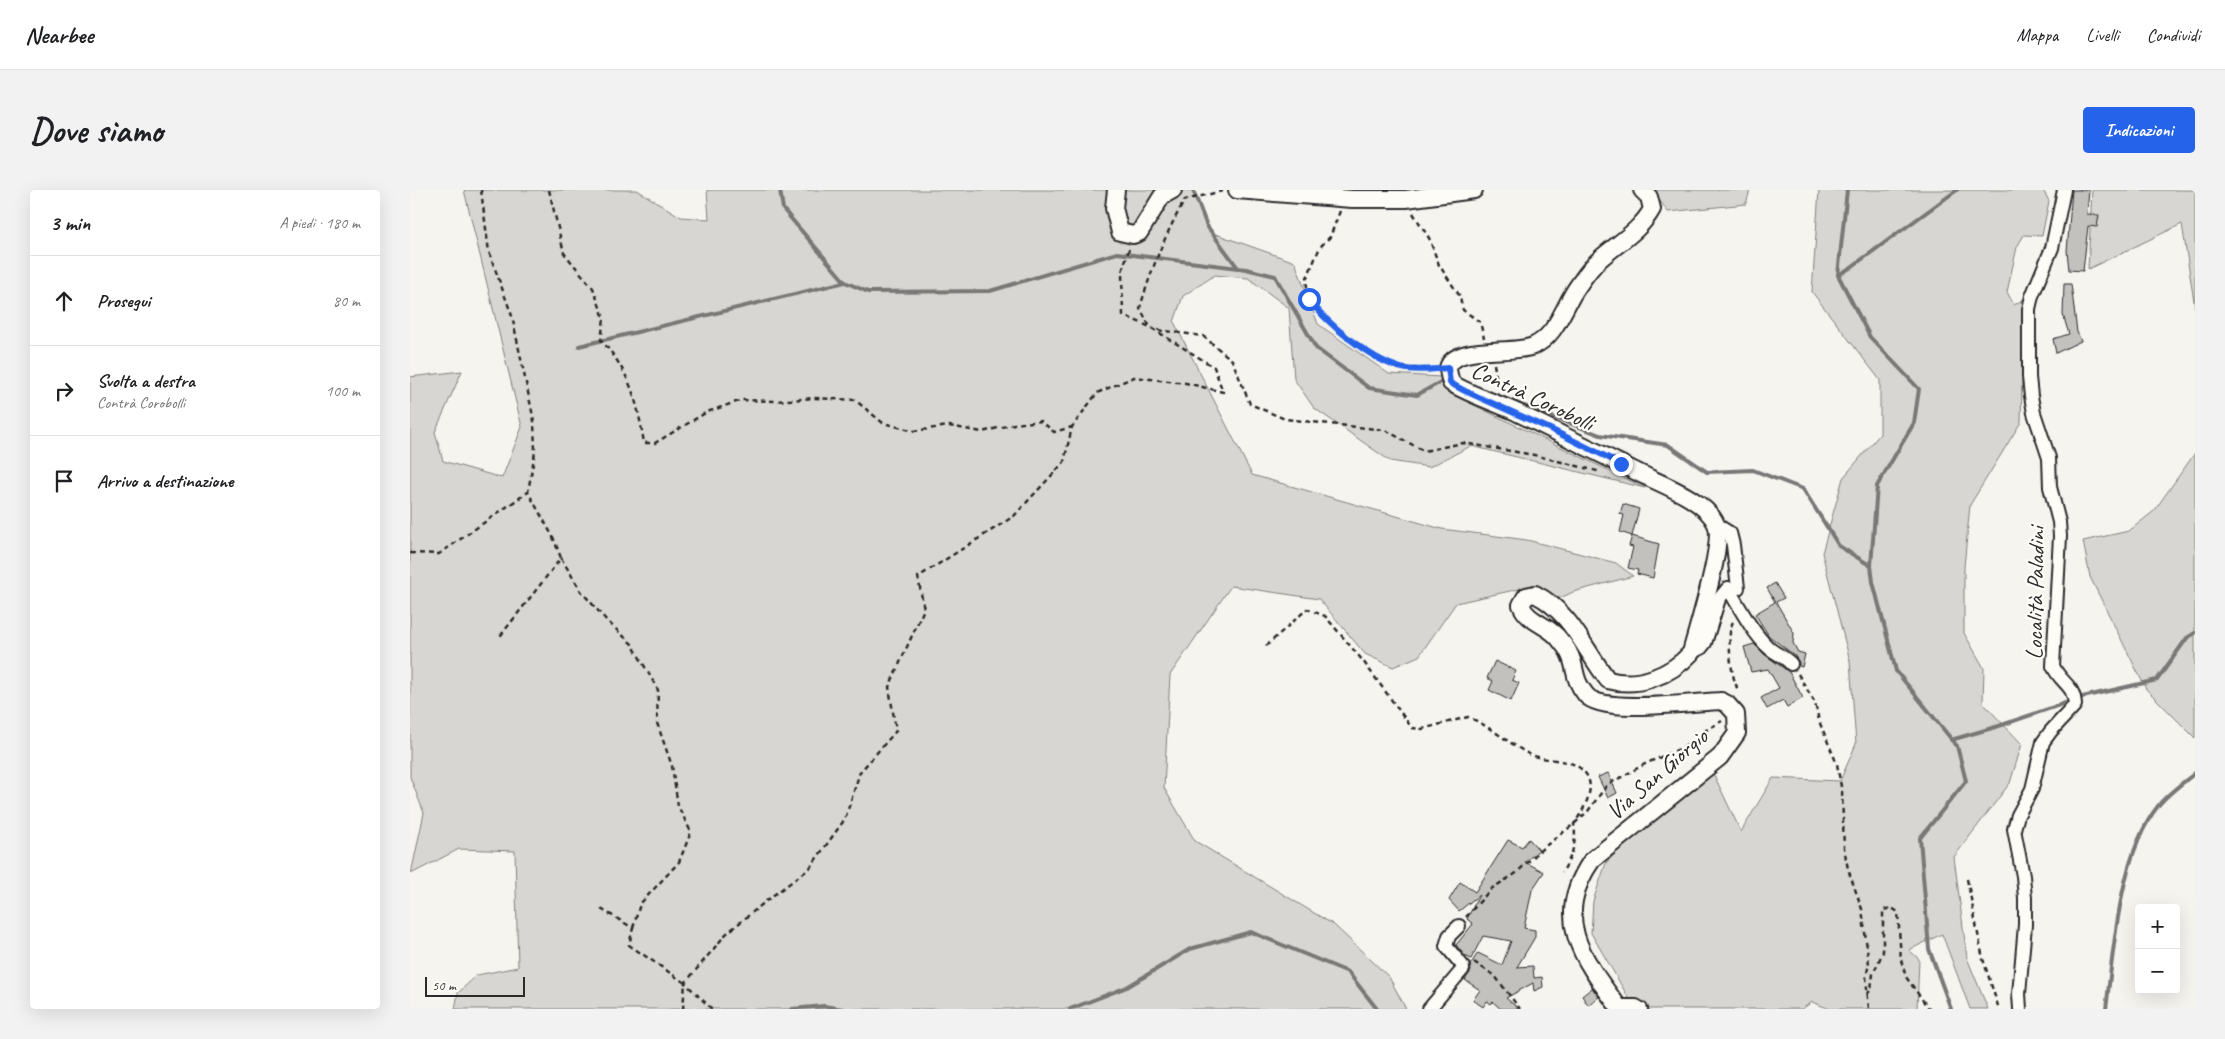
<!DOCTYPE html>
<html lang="it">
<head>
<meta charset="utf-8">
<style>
	body { margin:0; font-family:Caveat,sans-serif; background:#f2f2f2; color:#202124 }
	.controls { position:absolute; right:15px; bottom:15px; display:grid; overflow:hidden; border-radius:5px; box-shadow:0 5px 20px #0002 }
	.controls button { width:45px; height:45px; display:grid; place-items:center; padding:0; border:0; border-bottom:1px solid #e0e0e0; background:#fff; color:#202124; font:25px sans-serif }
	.scale { position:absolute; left:15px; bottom:12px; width:100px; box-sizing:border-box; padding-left:5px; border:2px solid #2b2b2b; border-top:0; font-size:14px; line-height:18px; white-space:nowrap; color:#2b2b2b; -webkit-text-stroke:4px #fdfcf7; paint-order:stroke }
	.stop { position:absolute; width:15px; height:15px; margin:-11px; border:4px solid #2563eb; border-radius:50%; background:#fff }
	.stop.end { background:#2563eb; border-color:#fff; box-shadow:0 1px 5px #0008 }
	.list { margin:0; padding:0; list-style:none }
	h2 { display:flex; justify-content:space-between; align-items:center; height:65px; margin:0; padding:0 20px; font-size:21px }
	h2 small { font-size:16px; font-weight:400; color:#757577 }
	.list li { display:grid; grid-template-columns:32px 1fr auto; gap:15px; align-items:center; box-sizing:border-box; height:90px; padding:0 20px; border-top:1px solid #e0e0e0 }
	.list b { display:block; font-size:19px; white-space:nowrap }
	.list p { margin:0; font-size:16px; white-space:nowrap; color:#757577 }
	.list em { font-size:16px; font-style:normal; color:#757577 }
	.icon { flex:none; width:28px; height:28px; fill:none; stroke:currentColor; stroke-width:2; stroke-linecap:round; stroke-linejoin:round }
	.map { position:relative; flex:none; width:1785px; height:819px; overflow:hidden; border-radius:5px }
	header { display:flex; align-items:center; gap:30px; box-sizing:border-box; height:70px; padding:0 25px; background:#fff; border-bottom:1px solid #e0e0e0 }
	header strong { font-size:24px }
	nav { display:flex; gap:28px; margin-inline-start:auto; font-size:18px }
	.intro { display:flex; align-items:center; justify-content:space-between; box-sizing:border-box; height:120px; padding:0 30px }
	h1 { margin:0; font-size:35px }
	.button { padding:12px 22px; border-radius:5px; background:#2563eb; color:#fff; font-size:18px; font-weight:700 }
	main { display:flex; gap:30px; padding:0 30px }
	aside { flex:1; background:#fff; border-radius:5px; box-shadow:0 5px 20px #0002 }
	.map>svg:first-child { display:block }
	.green { fill:#d7d6d2; stroke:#81807e }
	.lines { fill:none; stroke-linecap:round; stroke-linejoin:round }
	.stream { stroke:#797877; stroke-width:4 }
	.building { fill:#c2c1be; stroke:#2b2b2b }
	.minor-casing { stroke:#2b2b2b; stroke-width:16 }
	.tertiary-casing { stroke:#2b2b2b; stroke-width:20 }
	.path { stroke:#2b2b2b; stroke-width:2.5; stroke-dasharray:5 4; stroke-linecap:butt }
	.minor { stroke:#fdfcf7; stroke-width:12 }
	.tertiary { stroke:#fdfcf7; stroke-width:16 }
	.route { stroke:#2563eb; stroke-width:6 }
	.labels { text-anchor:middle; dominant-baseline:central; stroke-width:4.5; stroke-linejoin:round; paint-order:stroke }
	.street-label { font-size:24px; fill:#2b2b2b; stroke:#fdfcf7 }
</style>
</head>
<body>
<header>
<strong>Nearbee</strong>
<nav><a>Mappa</a><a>Livelli</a><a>Condividi</a></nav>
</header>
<div class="intro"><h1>Dove siamo</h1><a class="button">Indicazioni</a></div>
<main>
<aside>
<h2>3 min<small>A piedi · 180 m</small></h2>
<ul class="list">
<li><svg class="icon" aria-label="ahead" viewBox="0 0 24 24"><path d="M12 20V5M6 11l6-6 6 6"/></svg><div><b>Prosegui</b></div><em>80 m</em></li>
<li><svg class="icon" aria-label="right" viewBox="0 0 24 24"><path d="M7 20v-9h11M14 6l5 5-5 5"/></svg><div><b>Svolta a destra</b><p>Contrà Corobolli</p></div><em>100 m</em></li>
<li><svg class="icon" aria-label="arrive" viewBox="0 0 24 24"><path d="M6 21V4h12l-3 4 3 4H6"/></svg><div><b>Arrivo a destinazione</b></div></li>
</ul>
</aside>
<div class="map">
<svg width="1785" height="819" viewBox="0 0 1785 819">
	<rect width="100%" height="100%" fill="#f5f4ef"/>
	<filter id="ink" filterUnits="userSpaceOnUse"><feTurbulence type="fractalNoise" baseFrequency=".02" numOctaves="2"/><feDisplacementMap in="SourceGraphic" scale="10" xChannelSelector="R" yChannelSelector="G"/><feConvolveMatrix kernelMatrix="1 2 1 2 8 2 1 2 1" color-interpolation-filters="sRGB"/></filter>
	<g filter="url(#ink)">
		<g class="green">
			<polygon points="54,0 227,0 271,27 299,29 297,0 782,0 800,42 885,72 908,134 979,184 1031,187 1037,202 1235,298 1061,256 1019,277 980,271 904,218 884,189 879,118 838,88 805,85 773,106 764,132 842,285 1032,339 1117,350 1206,373 1223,386 1163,402 1146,410 1109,399 1046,413 1009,466 983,477 955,464 909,409 821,396 760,485 754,598 785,651 924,735 979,787 996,819 45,819 48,803 67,785 108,777 105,661 49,659 1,684 14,623 0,587 0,187 52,181 25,242 33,271 92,288 112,237"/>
			<polygon points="1242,0 1340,0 1336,14 1258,22"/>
			<polygon points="1409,0 1633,0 1639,11 1632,46 1614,45 1607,57 1597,102 1604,115 1614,109 1611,232 1560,315 1554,377 1554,443 1574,478 1573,513 1612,554 1600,593 1544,667 1557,768 1578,819 1560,819 1532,744 1499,760 1509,769 1507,819 1420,819 1402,812 1392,819 1225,819 1181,743 1183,711 1196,673 1227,641 1303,583 1331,642 1363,588 1430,591 1446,554 1440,471 1412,363 1433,288 1470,244 1470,190 1402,102"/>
			<polygon points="1682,0 1785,0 1785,118 1772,34 1678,79"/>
			<polygon points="1785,263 1785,548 1736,499 1680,387 1673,351 1719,341 1744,321"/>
		</g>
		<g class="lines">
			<g class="stream">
				<polyline points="370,0 373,19 435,92 458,102 580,101 707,63 836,79 865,86 906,158 959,198 1007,205 1036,189"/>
				<polyline points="783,0 797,36 828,78"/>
				<polyline points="1437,0 1428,85 1460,147 1509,199 1504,233 1467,296 1461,376 1463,392 1486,481 1547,556 1556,591 1510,648 1519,759 1541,819"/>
				<polyline points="1428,85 1440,78 1547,0"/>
				<polyline points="169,156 435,92"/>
				<polyline points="1070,199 1190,245 1258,255 1297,282 1343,280 1393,299 1429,356 1461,376"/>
				<polyline points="1668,508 1747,490 1777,448 1785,443"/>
				<polyline points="1541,550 1589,536 1661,511"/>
				<polyline points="382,819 414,816 433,819"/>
				<polyline points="660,819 717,797 780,759 841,742 938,782 967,819"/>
				<path d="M1696,819c8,-60 13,-154 52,-203 9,-12 25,-23 37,-33"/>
			</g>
		</g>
		<g class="building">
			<polygon points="1662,0 1679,0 1677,24 1689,25 1687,37 1678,36 1673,81 1659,80 1657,61"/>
			<polygon points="1654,94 1661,94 1667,142 1671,151 1646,163 1643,149 1659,144 1653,125"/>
			<polygon points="1213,314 1229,319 1222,346 1249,354 1243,388 1227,384 1228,380 1218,378 1223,357 1219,356 1222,346 1210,342 1214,325 1210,324"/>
			<polygon points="1365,393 1374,408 1366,412 1384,443 1383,453 1388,462 1395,464 1392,477 1389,476 1389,472 1384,465 1359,446 1345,424 1365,412 1357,398"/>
			<polygon points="1344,454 1354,464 1379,482 1393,508 1377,517 1373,510 1357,519 1351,508 1369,498 1358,479 1341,482 1334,457"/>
			<polygon points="1085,471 1106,481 1102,490 1109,493 1101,511 1079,500 1083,491 1077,488"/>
			<polygon points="1198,583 1207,603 1198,608 1188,587"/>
			<polygon points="1119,649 1129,660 1115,672 1134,682 1122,700 1114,738 1125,740 1125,747 1107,777 1123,776 1124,788 1132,787 1133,797 1124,801 1123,793 1096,808 1109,819 1091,819 1083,812 1081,814 1077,811 1073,817 1063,810 1070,800 1055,790 1061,781 1060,775 1068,763 1092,775 1101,751 1073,746 1061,769 1055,766 1046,755 1063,734 1057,729 1069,705 1049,721 1039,710 1050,692 1065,702 1098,650 1112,657"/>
			<polygon points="1182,798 1189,807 1178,815 1172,806"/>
		</g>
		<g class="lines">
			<defs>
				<g id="minor">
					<polyline points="1307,335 1320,343 1323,355 1328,398"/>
					<path d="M1281,463l10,-5 4,-5 14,-44 9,-11c12,20 24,44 41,60 7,6 16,9 22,16"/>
					<polyline points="1207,816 1226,816 1231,819"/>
					<polyline points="1019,819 1053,779 1052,775 1036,756 1039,746 1049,736"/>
					<path d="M1610,819l-1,-15 6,-69v-27l-2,-22 -9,-47 4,-14 14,-26 11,-47 8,-11 24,-26c-1,-21 -14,-21 -22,-39l7,-130 -1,-14 -9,-35 -1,-29 -15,-45 -3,-17 -2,-19v-68l3,-13 20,-48 12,-58"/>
				</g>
				<g id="tertiary">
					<polyline points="706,0 704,18 710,42 723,45 729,43 752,6 763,0"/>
					<polyline points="827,0 942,9 996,9 1064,0"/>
					<path d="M1210,819c-37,-50 -69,-90 -28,-149l128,-103 17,-24 -1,-19 -9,-10 -6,-3c-27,1 -119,14 -135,-6 -14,-17 -9,-27 -17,-42 -2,-5 -6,-9 -9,-13 -10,-15 -32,-17 -39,-35l5,-9 9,-2c36,18 49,55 73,86 30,8 62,-4 83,-27 6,-24 34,-110 25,-129 -10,-24 -55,-40 -77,-51 -41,-20 -82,-41 -123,-61 -22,-10 -45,-17 -65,-29 -1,-4 -3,-11 -3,-15 6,-24 64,-13 85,-22 24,-10 31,-41 45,-60 6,-9 14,-20 22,-27 18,-16 40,-28 52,-50l-3,-12 -7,-7"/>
				</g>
			</defs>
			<use href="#minor" class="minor-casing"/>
			<use href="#tertiary" class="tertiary-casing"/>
			<g class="path">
				<polyline points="71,0 79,62 102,126 124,231 125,262 118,302 143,347 151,368 88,449"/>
				<path d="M139,0l15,63 29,35 11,30 -3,22c30,34 36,60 43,103h11l52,-31 35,-12 34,1 38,-3 41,2 28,23 31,8 35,-5 33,6 32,-8 27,-3 13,11 18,-5"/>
				<polyline points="930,21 920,47 910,57 896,90 899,109 909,123 927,139 963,165 988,178 1024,179"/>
				<polyline points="1003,23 1019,48 1029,75 1049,105 1053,120 1070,132 1074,148"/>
				<polyline points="719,59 712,82 713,125 740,137"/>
				<polyline points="748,140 793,146 822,170 840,214 875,229 975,240 1014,261 1053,253 1124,265 1191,282"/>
				<polyline points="1084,174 1088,198"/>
				<polyline points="0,363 29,364 118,302"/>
				<polyline points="151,368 171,401 197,431 222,454 248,500 247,533 262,576 268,616 281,642 269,672 230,714 223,738"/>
				<path d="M1323,432c-7,10 -2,55 4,65l-3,4"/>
				<path d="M856,456l41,-37 18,7 38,45 49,67 10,1 46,-12c22,9 39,25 59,36 15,8 38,6 48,12 27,14 11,41 -1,59 3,20 -2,31 -12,49"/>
				<polyline points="1388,484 1405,513 1409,531 1427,574 1432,602 1434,658 1438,679 1452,719 1459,774 1456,787 1459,819"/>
				<polyline points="1557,689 1573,769 1589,819"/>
				<polyline points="191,719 223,738 219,755 275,793 273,819"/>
				<polyline points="1056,727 1081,699 1105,684 1133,658 1164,634 1178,621 1197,595 1235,574 1285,552 1293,542 1312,531"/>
				<polyline points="1064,772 1085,786 1110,819"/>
				<polyline points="1457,805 1461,799 1463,784 1473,762 1473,720 1482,718 1488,722 1491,770 1496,787 1519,819"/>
				<path d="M302,819l-27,-26 41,-49 45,-37 38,-28 36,-50 15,-47 36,-41 -7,-44 35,-78 -6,-32 96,-61 50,-54 8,-35 25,-34 37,-16 52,6 37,9 -9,-25 -64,-40 -10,-19c11,-38 25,-74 45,-108l38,-9"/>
			</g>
			<use href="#minor" class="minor"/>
			<use href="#tertiary" class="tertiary"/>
		</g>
	</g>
	<g class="lines" filter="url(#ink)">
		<path class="route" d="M899,109c17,24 60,59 89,68 15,5 35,2 50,1l2,15 15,8 83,37 73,36"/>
	</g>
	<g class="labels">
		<g class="street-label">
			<text transform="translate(1123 206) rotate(25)">Contrà Corobolli</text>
			<text transform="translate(1625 403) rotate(-89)">Località Paladini</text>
			<text transform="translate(1247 584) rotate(-41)">Via San Giorgio</text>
		</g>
	</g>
</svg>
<div class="controls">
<button>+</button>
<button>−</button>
</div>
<div class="scale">50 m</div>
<div class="stop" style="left:899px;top:109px"></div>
<div class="stop end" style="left:1211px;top:274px"></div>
</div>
</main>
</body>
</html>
